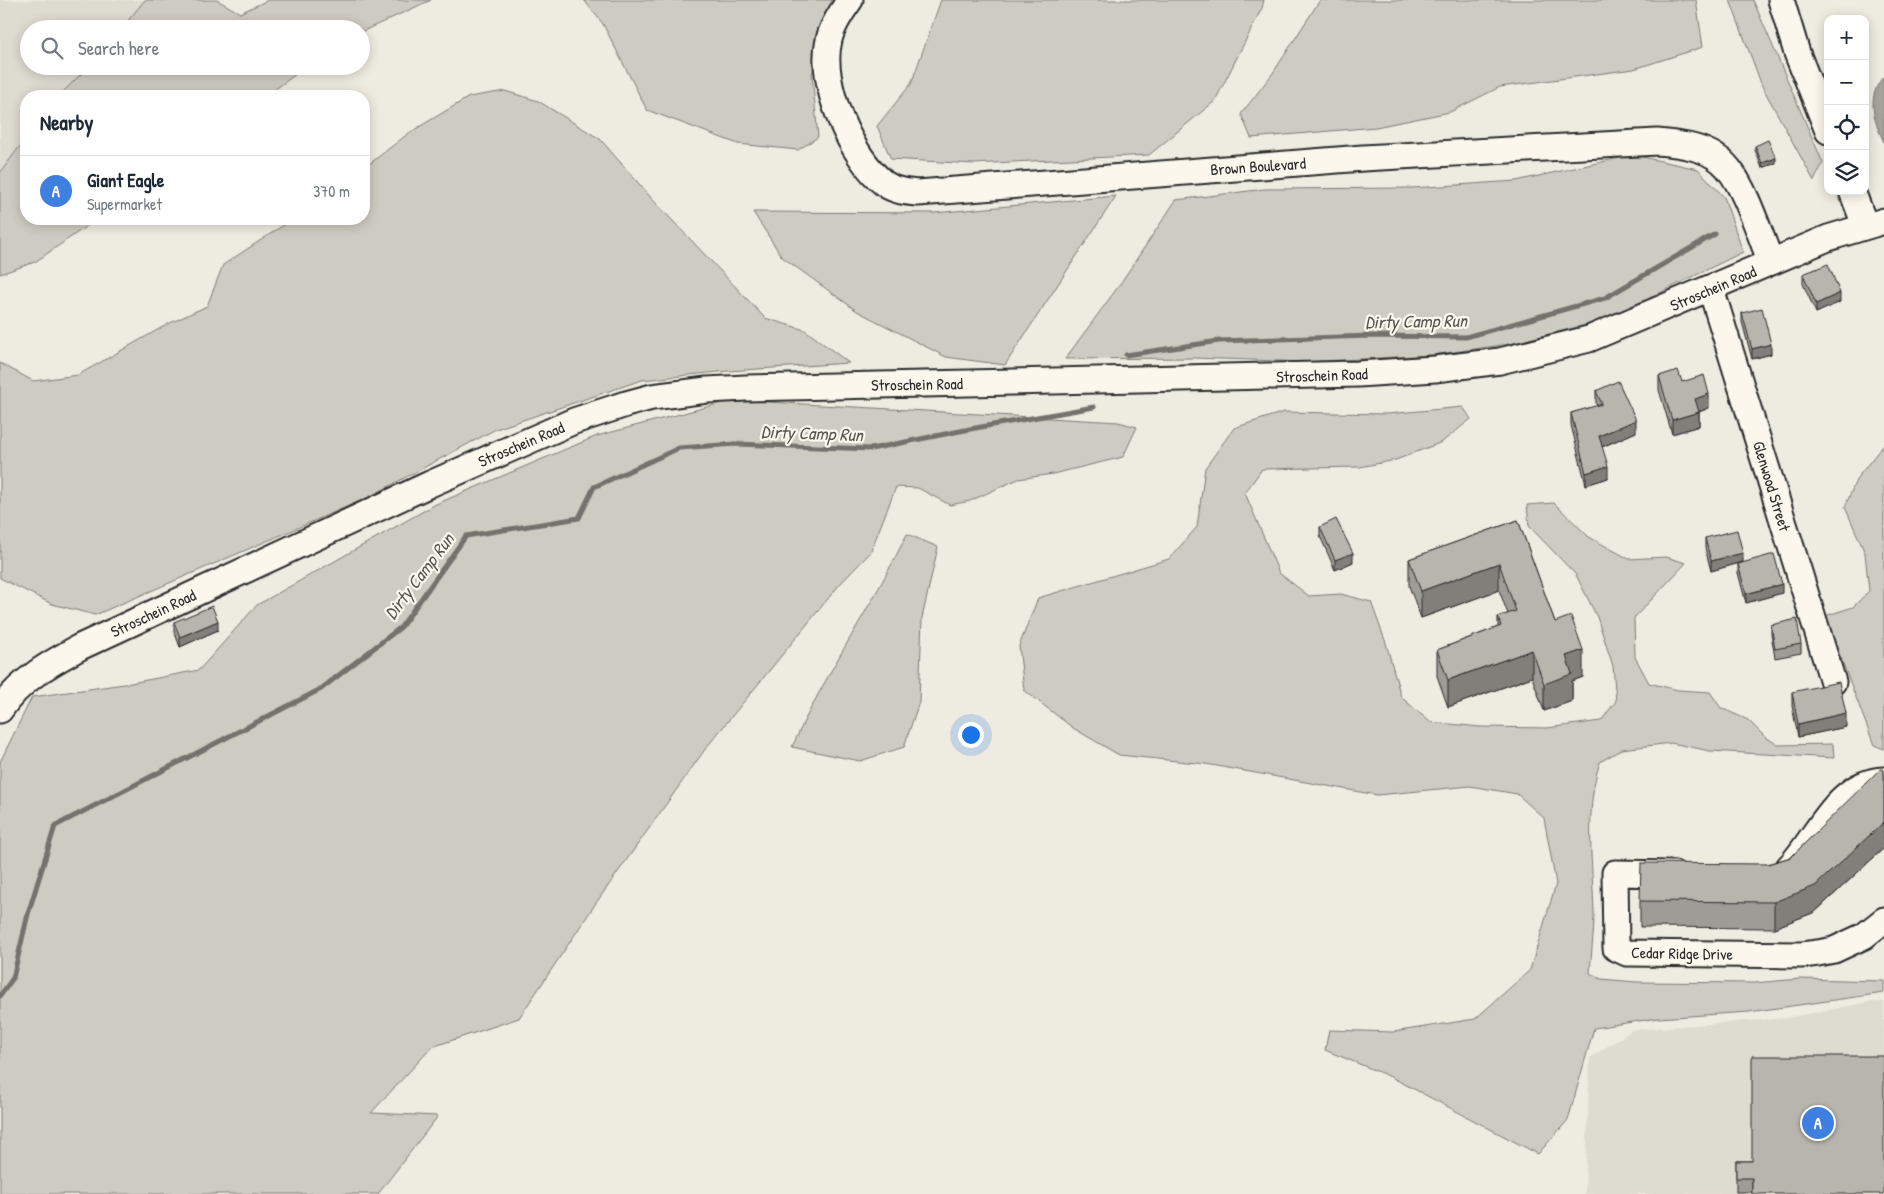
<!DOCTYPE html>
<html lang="en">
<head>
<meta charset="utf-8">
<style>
	body { margin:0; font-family:"Patrick Hand",sans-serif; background:#f6f6f7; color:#1f2937 }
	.controls { position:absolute; right:15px; top:15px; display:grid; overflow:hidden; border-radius:10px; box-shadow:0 2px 12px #0003 }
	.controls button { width:45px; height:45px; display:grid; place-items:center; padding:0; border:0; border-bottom:1px solid #e0e1e3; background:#fff; color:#1f2937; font:25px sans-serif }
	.you { position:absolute; left:970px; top:734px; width:18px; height:18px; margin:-12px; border:4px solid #fff; border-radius:50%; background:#1a73e8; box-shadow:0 0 0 8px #1a73e833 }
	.badge { display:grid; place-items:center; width:32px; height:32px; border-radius:50%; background:#d1495b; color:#fff; font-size:16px; font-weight:700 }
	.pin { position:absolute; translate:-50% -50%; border:2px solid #fff; box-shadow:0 1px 5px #0006 }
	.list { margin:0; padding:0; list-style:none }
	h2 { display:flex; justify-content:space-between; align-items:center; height:65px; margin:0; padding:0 20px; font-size:21px }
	h2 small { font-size:16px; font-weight:400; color:#747a83 }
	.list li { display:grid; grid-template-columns:32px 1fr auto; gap:15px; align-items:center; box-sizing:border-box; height:70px; padding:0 20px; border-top:1px solid #e0e1e3 }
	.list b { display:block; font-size:19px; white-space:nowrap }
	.list p { margin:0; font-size:16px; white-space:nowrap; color:#747a83 }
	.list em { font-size:16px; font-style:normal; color:#747a83 }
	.icon { flex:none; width:28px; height:28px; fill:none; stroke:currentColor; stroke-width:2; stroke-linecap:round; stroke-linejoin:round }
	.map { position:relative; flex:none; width:1884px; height:1194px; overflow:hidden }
	.search { position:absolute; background:#fff; box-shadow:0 2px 12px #0003; left:20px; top:20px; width:350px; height:55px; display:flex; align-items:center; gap:12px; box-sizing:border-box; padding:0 18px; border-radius:28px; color:#747a83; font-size:19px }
	.panel { position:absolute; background:#fff; box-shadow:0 2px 12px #0003; left:20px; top:90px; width:350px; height:135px; border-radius:20px }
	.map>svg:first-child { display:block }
	.built { fill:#dedbd1 }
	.green { fill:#cecbc2; stroke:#7c7b76 }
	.water { fill:#a4a29a; stroke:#74726e }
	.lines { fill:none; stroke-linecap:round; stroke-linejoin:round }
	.stream { stroke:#74726e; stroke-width:5 }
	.minor-casing { stroke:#2b2b2b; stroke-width:29 }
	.minor { stroke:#fbf7ec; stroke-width:25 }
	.wall { fill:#9e9c96; stroke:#2b2b2b }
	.shaded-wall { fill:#817f7a; stroke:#2b2b2b }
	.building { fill:#b8b5ae; stroke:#2b2b2b }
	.labels { text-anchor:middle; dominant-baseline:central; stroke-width:4.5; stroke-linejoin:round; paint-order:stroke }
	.street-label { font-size:16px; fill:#2b2b2b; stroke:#fbf7ec }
	.water-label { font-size:18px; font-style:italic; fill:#555552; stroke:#fbf7ec }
</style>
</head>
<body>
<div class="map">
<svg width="1884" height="1194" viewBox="0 0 1884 1194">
	<rect width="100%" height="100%" fill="#eeebe0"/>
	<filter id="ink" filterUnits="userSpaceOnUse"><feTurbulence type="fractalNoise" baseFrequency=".02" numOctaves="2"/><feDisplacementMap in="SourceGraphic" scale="10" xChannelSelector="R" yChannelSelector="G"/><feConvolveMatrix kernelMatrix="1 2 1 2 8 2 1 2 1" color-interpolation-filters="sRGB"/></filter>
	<g filter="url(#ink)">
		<g class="built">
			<polygon points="0,0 145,0 121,29 29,29 29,66 89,66 59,96 26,96 26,138 0,173"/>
			<polygon points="1869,1002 1884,1002 1884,1194 1585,1194 1590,1058 1632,1030 1786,1018"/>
		</g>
		<g class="green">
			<polygon points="145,0 217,0 240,13 268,0 431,0 361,32 361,29 121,29"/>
			<polygon points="584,0 833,0 812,74 818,137 798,150 738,144 647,110 603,24"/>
			<polygon points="941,0 1264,0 1262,8 1215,101 1149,155 974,164 891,159 877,126 911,84"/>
			<polygon points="1320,0 1696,0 1703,47 1634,69 1500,87 1450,112 1376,127 1251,138 1241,114 1273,73"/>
			<polygon points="1730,0 1753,0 1823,163 1814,181 1762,86"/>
			<polygon points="89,66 307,66 266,96 59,96"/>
			<polygon points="505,91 538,101 600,139 653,200 765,318 805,330 849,363 728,371 642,380 496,429 367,498 95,615 52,604 0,578 0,363 33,381 78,375 168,324 207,306 223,265 293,219 364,219 364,168 409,133 469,97"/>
			<polygon points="26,138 26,219 97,219 35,262 0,274 0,173"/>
			<polygon points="1633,155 1698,169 1724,197 1743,252 1605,320 1509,344 1432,355 1306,362 1194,358 1065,359 1118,287 1176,200 1265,189 1412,188 1516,181"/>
			<polygon points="1116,196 1005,365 946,357 857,311 782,257 753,212 934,213"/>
			<polygon points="733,400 1118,422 1137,427 1123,457 1053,474 1018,479 970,501 950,505 918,488 896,487 870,553 840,584 706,748 596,903 519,1018 432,1047 371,1113 438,1116 378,1194 0,1194 0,762 32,697 131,683 199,670 257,605 436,504 597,436"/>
			<path d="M1463,407l8,12 -29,23 -46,18 -36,7 -98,2 -17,24 34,80 30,23 32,-2 30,8 15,41 15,54 29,25 50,5 67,1 54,-7 15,-20 -3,-35 -16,-49 -21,-42 -47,-49 -2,-21 27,-2 35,34 40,22 37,-2 20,6 -52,55 1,39 14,26 29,7 32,2 11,16 27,12 16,16 14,9 55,-1 1,14 -124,-7 -39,-8 -49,6 -22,13c-16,48 -7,104 -6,153 0,19 -3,39 -4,58l11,6 35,3 118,1 46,-4 84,2v12l-135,19 -91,6 -64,10 -26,92 -30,34 -147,-77 -66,-27 4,-20 64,2 82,-13 55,-49 26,-86 -12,-66 -27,-24 -47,-8 -93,9 -171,-31 -87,-9 -46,-27 -49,-38 -5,-44 19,-48 131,-39 28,-32 8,-59 29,-40 50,-16 103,2z"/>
			<polygon points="1884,444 1884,749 1874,745 1825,616 1853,607 1869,591 1865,553 1845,507 1857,478"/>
			<path d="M907,534l31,13 -16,71 -3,84 -15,45 -44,14 -68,-14c33,-74 80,-140 115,-213z"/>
		</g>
		<path class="water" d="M1884,76v66c-11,-22 -18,-46 0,-66z"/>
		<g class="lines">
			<g class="stream">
				<polyline points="1126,355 1219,341 1371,336 1466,337 1605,298 1715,234"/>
				<polyline points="0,996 13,978 28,914 55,826 321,689 401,627 466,536 579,518 594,487 679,448 736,444 871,449 970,429 1094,407"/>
			</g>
			<defs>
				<g id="minor">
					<path d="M850,0c-8,11 -18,26 -21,40 -11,42 22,118 56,144 10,7 21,8 33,9l445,-35 294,-16c24,2 54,5 71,26 18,21 32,68 43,94"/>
					<polyline points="1781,0 1797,53 1828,131"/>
					<polyline points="1852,191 1865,225"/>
					<polyline points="1711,289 1833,682"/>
					<path d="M0,710c20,-30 49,-46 80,-63l350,-163 144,-63 52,-17 26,-7 55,-7 39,-2 612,-14 77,-5 65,-8 89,-22 239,-101 56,-17"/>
					<path d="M1789,867c29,-30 47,-85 95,-87"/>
					<polyline points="1674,874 1615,873 1616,948 1627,953 1802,955 1818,953 1834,950 1864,936 1884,920"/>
				</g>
			</defs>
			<use href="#minor" class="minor-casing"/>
			<use href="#minor" class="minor"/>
		</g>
		<g class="wall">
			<polygon points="1755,146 1776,163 1762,168 1755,150"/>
			<polygon points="1803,274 1840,302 1816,313 1803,284"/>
			<polygon points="1742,313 1771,354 1752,359 1742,322"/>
			<polygon points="1659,376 1682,382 1709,408 1699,412 1699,426 1672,434 1659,390"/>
			<polygon points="1596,391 1636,432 1602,447 1608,478 1586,485 1571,425 1571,413 1597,406 1596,403"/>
			<polygon points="1518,520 1555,622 1583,677 1572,681 1572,701 1544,711 1532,677 1448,707 1437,676 1437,650 1498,627 1498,617 1508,614 1499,590 1421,618 1409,586 1409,559"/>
			<polygon points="1320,527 1353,562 1335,570 1320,536"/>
			<polygon points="1705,538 1743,562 1711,571 1705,548"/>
			<polygon points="1738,564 1782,593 1746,603 1738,573"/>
			<polygon points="174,622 218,630 180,647 174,631"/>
			<polygon points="1771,625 1801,644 1801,653 1775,658 1771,634"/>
			<polygon points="1792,692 1846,727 1798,737 1792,706"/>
			<polygon points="1884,770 1884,848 1815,912 1774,928 1640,927 1640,901 1791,857"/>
			<rect x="1736" y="1161" width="16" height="31"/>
		</g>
		<g class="shaded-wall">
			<polygon points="1776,158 1776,163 1762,168 1762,163"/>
			<polygon points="1840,293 1840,302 1816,313 1816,304"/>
			<polygon points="1771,344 1771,354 1752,359 1752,349"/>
			<polygon points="1709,394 1709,408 1695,413 1695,399"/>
			<polygon points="1699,412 1699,426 1672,434 1672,420"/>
			<polygon points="1636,420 1636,432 1599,448 1599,436"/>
			<polygon points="1608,466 1608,478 1586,485 1586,473"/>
			<polygon points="1353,553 1353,562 1335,570 1335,560"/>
			<polygon points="1743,553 1743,562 1711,571 1711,561"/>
			<polygon points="1499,563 1499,590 1421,618 1421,591"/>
			<polygon points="1782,584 1782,593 1746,603 1746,594"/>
			<polygon points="218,621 218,630 180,647 180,637"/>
			<polygon points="1532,650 1532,677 1448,707 1448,680"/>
			<polygon points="1583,650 1583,677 1572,681 1572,701 1544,711 1544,684 1566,656"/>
			<polygon points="1846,713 1846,727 1798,737 1798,724"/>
			<polygon points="1884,822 1884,848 1815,912 1774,928 1774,902"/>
		</g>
		<g class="building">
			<polygon points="1768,140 1776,158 1762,163 1755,146"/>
			<polygon points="1828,264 1840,293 1816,304 1803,274"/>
			<polygon points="1762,308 1771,344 1752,349 1742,313"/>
			<polygon points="1678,370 1682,382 1704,375 1709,394 1695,399 1699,412 1672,420 1659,376"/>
			<polygon points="1618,381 1636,420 1599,436 1608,466 1586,473 1571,413 1602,404 1596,391"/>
			<polygon points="1336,519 1353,553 1335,560 1320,527"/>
			<polygon points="1518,520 1555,622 1571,616 1583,650 1566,656 1572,674 1544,684 1532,650 1448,680 1437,650 1501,626 1498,617 1516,611 1499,563 1421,591 1409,559"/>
			<polygon points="1737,530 1743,553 1711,561 1705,538"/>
			<polygon points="1774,554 1782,584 1746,594 1738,564"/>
			<polygon points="212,606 218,621 180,637 174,622"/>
			<polygon points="1797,619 1801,644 1775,649 1771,625"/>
			<polygon points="1839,682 1846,713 1798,724 1792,692"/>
			<polygon points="1880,769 1883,769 1884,770 1884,822 1815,886 1774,902 1640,901 1641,863 1768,864 1791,857"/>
			<polygon points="1752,1056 1884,1056 1884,1194 1752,1194 1752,1178 1736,1178 1736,1161 1752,1161"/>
		</g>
	</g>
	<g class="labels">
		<g class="street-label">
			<text transform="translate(1258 166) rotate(-4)">Brown Boulevard</text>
			<text transform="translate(1713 288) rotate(-23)">Stroschein Road</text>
			<text transform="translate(1322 375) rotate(-2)">Stroschein Road</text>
			<text transform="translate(917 384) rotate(-1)">Stroschein Road</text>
			<text transform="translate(521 444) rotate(-23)">Stroschein Road</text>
			<text transform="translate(1772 486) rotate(73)">Glenwood Street</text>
			<text transform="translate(153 613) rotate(-25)">Stroschein Road</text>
			<text transform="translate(1682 953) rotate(1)">Cedar Ridge Drive</text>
		</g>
		<g class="water-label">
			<text transform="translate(1416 321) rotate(-1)">Dirty Camp Run</text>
			<text transform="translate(812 433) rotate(2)">Dirty Camp Run</text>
			<text transform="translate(419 576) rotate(-53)">Dirty Camp Run</text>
		</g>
	</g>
</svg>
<div class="controls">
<button>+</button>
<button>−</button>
<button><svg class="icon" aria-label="locate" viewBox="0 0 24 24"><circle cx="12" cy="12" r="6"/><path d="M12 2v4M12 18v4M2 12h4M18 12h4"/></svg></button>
<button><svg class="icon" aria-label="layers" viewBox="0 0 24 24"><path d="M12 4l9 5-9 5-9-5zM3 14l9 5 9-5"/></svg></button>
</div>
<div class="you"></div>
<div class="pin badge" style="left:1818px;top:1123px;background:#3f7fe0">A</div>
<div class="search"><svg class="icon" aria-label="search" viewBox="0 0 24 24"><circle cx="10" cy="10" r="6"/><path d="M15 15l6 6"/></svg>Search here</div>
<section class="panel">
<h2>Nearby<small></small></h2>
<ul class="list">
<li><span class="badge" style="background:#3f7fe0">A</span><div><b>Giant Eagle</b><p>Supermarket</p></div><em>370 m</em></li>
</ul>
</section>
</div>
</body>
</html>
